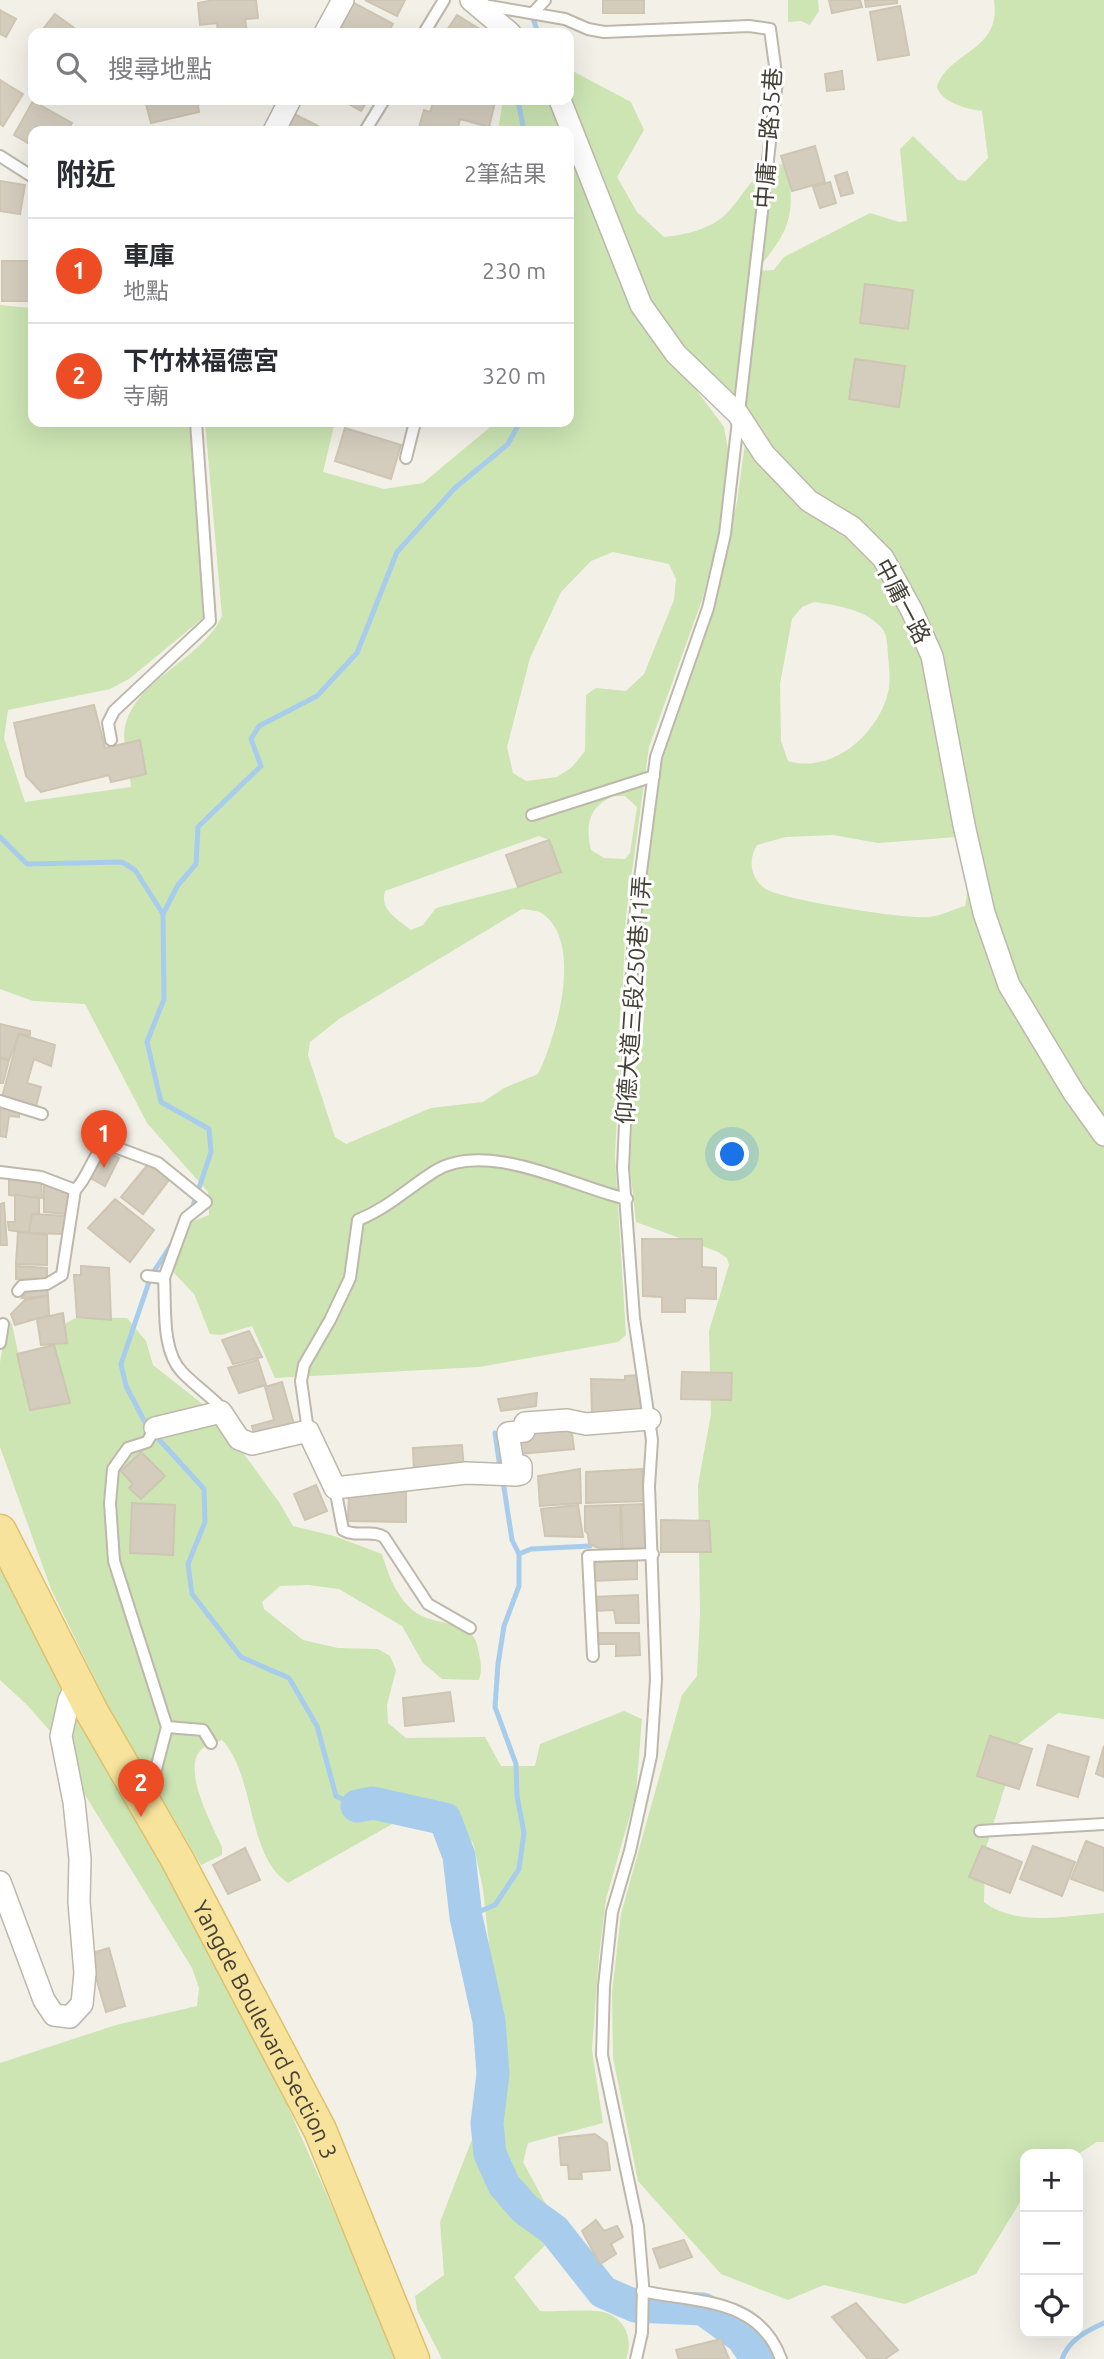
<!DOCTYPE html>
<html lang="zh-TW">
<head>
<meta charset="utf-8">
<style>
	body { margin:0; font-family:Ubuntu,"Noto Sans TC",sans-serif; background:#f7f7f7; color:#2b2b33 }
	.controls { position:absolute; right:21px; bottom:21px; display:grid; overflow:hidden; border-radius:14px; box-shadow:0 7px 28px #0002 }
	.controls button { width:63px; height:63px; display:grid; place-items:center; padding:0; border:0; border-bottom:2px solid #e1e1e2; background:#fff; color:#2b2b33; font:35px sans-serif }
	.you { position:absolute; left:733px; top:1155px; width:24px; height:24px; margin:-18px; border:5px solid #fff; border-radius:50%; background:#1a73e8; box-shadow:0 0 0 10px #1a73e833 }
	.badge { display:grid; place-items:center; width:46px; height:46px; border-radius:50%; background:#ed4d25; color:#fff; font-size:23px; font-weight:700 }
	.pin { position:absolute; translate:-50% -58px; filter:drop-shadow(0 2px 4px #0008) }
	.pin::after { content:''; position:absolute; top:37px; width:24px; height:21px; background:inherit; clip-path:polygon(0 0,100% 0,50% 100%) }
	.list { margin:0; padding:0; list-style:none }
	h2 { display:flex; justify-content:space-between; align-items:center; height:91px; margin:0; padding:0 28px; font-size:30px }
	h2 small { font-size:23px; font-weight:400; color:#7c7c81 }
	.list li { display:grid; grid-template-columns:46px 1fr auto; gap:21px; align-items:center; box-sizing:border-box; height:105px; padding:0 28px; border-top:2px solid #e1e1e2 }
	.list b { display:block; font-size:26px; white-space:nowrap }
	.list p { margin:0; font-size:23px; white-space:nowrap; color:#7c7c81 }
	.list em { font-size:23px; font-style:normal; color:#7c7c81 }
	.icon { flex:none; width:38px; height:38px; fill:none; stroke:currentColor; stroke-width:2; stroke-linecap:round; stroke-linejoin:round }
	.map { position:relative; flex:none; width:1104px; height:2359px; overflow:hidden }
	.search { position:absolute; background:#fff; box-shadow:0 7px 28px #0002; left:28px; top:28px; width:546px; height:77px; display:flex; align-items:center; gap:18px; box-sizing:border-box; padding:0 24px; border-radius:14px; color:#7c7c81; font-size:26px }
	.panel { position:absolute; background:#fff; box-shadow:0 7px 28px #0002; left:28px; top:126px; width:546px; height:301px; border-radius:14px }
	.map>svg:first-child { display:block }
	.green { fill:#cce5b3; fill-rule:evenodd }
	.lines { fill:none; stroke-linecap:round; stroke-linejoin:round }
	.stream { stroke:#a8cdec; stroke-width:5 }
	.river { stroke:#a8cdec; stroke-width:33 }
	.building { fill:#d4cdbe; stroke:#cec5b2; stroke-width:2 }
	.service-casing { stroke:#beb8ab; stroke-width:14 }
	.minor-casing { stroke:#beb8ab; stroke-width:24 }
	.primary-casing { stroke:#ddc16c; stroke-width:35 }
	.service { stroke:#fff; stroke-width:10 }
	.minor { stroke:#fff; stroke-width:21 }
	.primary { stroke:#f8e39c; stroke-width:32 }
	.labels { text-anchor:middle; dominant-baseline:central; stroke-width:6; stroke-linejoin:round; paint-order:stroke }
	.street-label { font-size:23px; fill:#464137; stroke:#fff }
</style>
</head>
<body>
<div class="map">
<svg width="1104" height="2359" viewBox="0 0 1104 2359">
	<rect width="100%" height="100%" fill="#f3f0e8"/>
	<g class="green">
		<polygon points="788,0 818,0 819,11 810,25 801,21 788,22"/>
		<path d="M994,0h110v1719l-46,-6 -40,31 -33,107 -1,51c33,25 81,14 120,11v229h-7l-19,12h-53v40l-49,80 -71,30 -81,-19 -36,15 -67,-26 -83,-93 -25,-123 -1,-65 9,-79 61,-219 15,-19 3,-63 -2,-128 13,-71 -2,-83 20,-66 -2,-7 -9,-6 -82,-30 -6,-54 10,-242 22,-167 62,-202 13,-55 9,-66 -99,-135 -78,-201v-31l62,33 13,28 -27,47 20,35 27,25c21,-2 47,-8 62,-23 19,-19 30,-50 61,-50 9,53 3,66 -31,107l18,-1 10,-13 86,-44 29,9 8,-1 -7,-72 13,-13 45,44 8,1 22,-23 -6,-47c-15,-2 -40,-8 -45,-24 11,-36 65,-35 57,-87zM814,602c21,3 49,7 65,23 9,8 8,19 9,30 1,12 3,27 0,38 -11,43 -57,81 -100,68l-7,-20 -1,-57 12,-65 10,-12zM833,835l45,8 78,-6c11,18 14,48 9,69 -11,3 -24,10 -36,11 -21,3 -152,-18 -165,-29 -14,-12 -16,-28 -7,-43l29,-8z"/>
		<polygon points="503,100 554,100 565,131 498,131"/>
		<path d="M569,143l66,165 89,119 4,22 -8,84 -18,67 -53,147 -23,169 -11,241 11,178 -8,7 -139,25 -204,11 -23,-52 -31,9 -11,-1 -16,-40 -20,-21 9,-48 26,-10 -1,-23 -61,-69 -62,-119 -52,-3 -33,-12v-684l30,3 3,114 157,5 13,191 -74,61 -19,10 -102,21 -4,28 21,64 106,-15c-1,-19 -11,-47 -5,-64 13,-45 76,-64 96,-107l-17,-194h130l-12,50 61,17 39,-6 66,-55 3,-6h77zM613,552l56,12 7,15 -2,21 -30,74 -18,17 -30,-3 -10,7 -1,56 -13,16 -15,10 -31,4 -13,-8 -6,-26 23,-89 31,-66 30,-31zM613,796h12l12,11 -7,46 -5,6 -21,-1 -13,-8c-6,-25 -2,-43 22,-54zM539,836l10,4 11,32 -42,15 -82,21 -13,17 -12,5c-13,-11 -32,-20 -26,-39zM522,909c6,1 16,1 21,5 41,30 13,123 -5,160l-34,14 -21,14 -52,6 -85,36 -11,-7 -27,-82 2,-13 29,-23z"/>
		<path d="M77,1317l50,1 19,23 7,24 61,48 65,89 14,24 41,10 48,18c6,20 12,37 27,53 26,25 66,6 70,46 2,10 3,18 0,27l-37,-1 -19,-16 -21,-37 -63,-37 -31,-4 -28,1 -18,16 2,7 39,31 35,8 40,1 12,7 6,14 -9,35 1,18 18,15 79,-1 16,29h34l5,-22 84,-33 18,8 -6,75 -30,105 -7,57 -7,94 11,73 -75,20 -5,19 32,59v14l-41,42 26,34c16,1 53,-3 67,2 20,8 26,28 19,46h-184l-25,-49 -2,-14 29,-21 -4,-53 36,-93 11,-59 8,-70 -12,-111 -10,-46 -32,-36 -31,7 -122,69c-42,-28 -32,-107 -66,-143 -6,3 -15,5 -20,9 -22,19 11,77 20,98v8l-21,10 -31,-53 -26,-33 -93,-190 -51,-142v-85l8,-43 4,5 18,85 40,-7 -16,-57 13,-2 -2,-19z"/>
		<polygon points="0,1558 96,1743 260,2043 399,2359 0,2359 0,2063 116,2025 197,2006 199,1988 192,1968 77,1782 58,1740 27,1705 0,1680"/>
	</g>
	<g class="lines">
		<g class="stream">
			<polyline points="533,18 538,33"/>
			<polyline points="518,100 524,131"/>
			<polyline points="569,204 572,214 569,223"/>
			<polyline points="0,837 27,864 122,862 135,870 163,914 164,999 147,1042 161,1102 209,1129 211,1152 192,1209"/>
			<polyline points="163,914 178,885 196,864 198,827 261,766 251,739 259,726 317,696 357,653 397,552 455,488 508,444 520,422"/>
			<polyline points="148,1428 126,1386 121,1364 151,1276 173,1242"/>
			<polyline points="495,1433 500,1468"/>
			<polyline points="155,1435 204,1489 205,1522 188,1564 192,1594 241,1657 289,1678 317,1726 336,1796 357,1806"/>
			<polyline points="519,1554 531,1549 590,1546"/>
			<polyline points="466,1917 495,1905 519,1869 524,1833 517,1796 516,1764 495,1707 498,1664 504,1626 519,1586 519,1554 512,1540 503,1481"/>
			<path d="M1062,2359c7,-19 24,-28 42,-36"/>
		</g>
		<polyline class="river" points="357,1806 373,1803 445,1819 459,1856 466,1917 489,2021 493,2074 487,2123 490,2154 504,2185 525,2209 554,2230 603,2292 635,2306 703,2309 742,2337 757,2359"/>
	</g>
	<g class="building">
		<polygon points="214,0 256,0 258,18 245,19 247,33 218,33 217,23 200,25 198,3"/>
		<polygon points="365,0 405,0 397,16"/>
		<rect x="603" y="0" width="41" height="13"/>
		<polygon points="829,0 860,0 862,7 832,13"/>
		<polygon points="865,0 897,0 897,3 866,7"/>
		<polygon points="352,2 393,24 388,33 336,33"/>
		<polygon points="900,6 909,55 878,60 870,12"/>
		<polygon points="0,10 16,19 6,37 0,34"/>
		<polygon points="55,14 81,33 40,33"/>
		<polygon points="457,15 486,33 445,33"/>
		<polygon points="842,71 844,89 827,91 825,74"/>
		<polygon points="0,80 23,94 3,126 0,124"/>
		<polygon points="145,100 197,100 199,112 151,123"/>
		<polygon points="342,100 368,100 361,111"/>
		<polygon points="434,100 485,100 495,102 489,127 460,119 457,131 418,131 424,110 430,112"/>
		<polygon points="33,101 72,123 67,131 33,131 33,146 14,135"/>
		<polygon points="292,113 320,127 318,131 284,131"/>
		<polygon points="815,146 825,182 792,191 781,156"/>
		<polygon points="847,172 853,193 841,196 835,176"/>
		<polygon points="0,181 25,185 20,214 0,211"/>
		<polygon points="830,182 836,203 820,208 813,187"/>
		<rect x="2" y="261" width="31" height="40"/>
		<polygon points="865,284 913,290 908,329 860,323"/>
		<polygon points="855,359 905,366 899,407 849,399"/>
		<polygon points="345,428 401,445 391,479 335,461"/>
		<polygon points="94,705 105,748 140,740 146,774 111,782 109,775 41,792 26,776 14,723"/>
		<polygon points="549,840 561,872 518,887 506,855"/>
		<polygon points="0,1024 30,1031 30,1035 19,1034 9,1060 0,1058"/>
		<polygon points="19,1034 55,1045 51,1066 34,1059 27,1083 41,1087 35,1110 1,1101"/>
		<polygon points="0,1058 9,1060 3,1083 0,1083"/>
		<polygon points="0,1103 19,1109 19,1117 9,1116 6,1137 0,1136"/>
		<polygon points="103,1150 119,1158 105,1186 89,1177"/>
		<polygon points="149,1163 169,1180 143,1214 121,1197"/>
		<polygon points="9,1176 41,1179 42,1198 9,1195"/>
		<polygon points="44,1181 72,1191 67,1214 44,1212"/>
		<polygon points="15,1195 39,1198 39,1214 32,1214 29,1233 9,1230 8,1222 15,1222"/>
		<polygon points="115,1199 154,1230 130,1262 88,1228"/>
		<polygon points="4,1203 7,1245 0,1245 0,1204"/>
		<polygon points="32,1214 66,1216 66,1234 29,1233"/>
		<polygon points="18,1232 47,1235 47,1265 16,1264"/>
		<polygon points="642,1239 702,1239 702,1267 716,1268 716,1299 685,1298 685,1312 662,1312 662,1297 643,1296"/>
		<polygon points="16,1266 47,1268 47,1280 16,1279"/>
		<polygon points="81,1266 109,1268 111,1320 77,1317 74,1275 81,1275"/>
		<polygon points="33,1284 47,1284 48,1296 22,1298"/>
		<polygon points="48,1296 49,1315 15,1325 11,1314 25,1300"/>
		<polygon points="63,1313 67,1343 41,1345 37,1319"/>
		<polygon points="249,1331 262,1357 233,1364 222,1340"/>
		<polygon points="54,1345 70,1403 30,1410 17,1354"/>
		<polygon points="258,1360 266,1385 239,1393 228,1368"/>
		<polygon points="682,1372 732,1373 731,1400 681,1399"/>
		<polygon points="639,1375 641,1414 592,1414 591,1379 625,1380 625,1376"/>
		<polygon points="282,1382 295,1428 255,1439 252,1426 274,1420 265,1387"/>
		<polygon points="537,1393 536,1406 501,1411 498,1399"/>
		<polygon points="571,1427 574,1449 520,1454 518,1432"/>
		<polygon points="462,1445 464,1471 414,1472 413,1448"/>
		<polygon points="141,1452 165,1476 141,1499 129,1488 133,1484 121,1471"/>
		<polygon points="580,1469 581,1503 540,1506 538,1476"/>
		<polygon points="642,1469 645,1501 586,1503 586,1472"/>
		<polygon points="316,1485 327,1511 305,1520 294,1494"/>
		<polygon points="349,1490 406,1490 406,1522 348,1521"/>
		<polygon points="132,1503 175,1505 173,1555 130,1553"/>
		<polygon points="645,1504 648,1549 623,1550 621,1505"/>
		<polygon points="578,1505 583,1537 545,1536 541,1509"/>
		<polygon points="620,1505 621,1550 599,1548 589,1544 588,1534 585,1531 585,1506"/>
		<polygon points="661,1520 709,1521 711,1552 661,1552"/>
		<polygon points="637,1560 637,1579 592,1581 592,1562"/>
		<polygon points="638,1595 639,1623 616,1623 614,1610 593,1611 593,1597"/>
		<polygon points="595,1633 639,1633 640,1655 616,1656 616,1644 595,1644"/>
		<polygon points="450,1692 454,1721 405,1726 403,1698"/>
		<polygon points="990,1736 1032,1749 1019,1789 977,1776"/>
		<polygon points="1048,1745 1089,1757 1078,1797 1037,1785"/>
		<polygon points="1104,1746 1104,1777 1096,1774"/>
		<polygon points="1086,1841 1104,1848 1104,1891 1071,1879"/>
		<polygon points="982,1846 1022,1862 1010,1893 969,1877"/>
		<polygon points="1033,1846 1075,1862 1062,1896 1020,1879"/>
		<polygon points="245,1848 260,1880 228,1894 213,1865"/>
		<polygon points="109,1948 125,2006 106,2012 89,1954"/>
		<polygon points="595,2134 607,2143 610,2170 581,2172 582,2179 569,2179 568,2165 561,2165 559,2138"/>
		<polygon points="596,2220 604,2231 617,2226 623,2237 611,2244 616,2254 600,2264 582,2231"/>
		<polygon points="684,2240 692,2257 660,2268 653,2249"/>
		<polygon points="856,2303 898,2350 885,2359 868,2359 832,2317"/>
		<polygon points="721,2339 729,2359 679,2359 676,2350"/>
	</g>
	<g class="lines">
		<defs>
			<g id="service">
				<polyline points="483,5 565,19 588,29 604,32 749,26 770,29 777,81 725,534 708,608 656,757 634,925 623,1168 634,1318 652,1440 649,1486 656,1679 651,1756 630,1851 612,1912 604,1986 602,2055 638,2226 643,2284 642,2333 636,2359"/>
				<polyline points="533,13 545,0"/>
				<polyline points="424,33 444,0"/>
				<polyline points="365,131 384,100"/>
				<polyline points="0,156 33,177"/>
				<polyline points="406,458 415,422"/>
				<polyline points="111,740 108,723 114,711 210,621 196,422"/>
				<polyline points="532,815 654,776"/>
				<polyline points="0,1101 42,1114"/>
				<path d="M0,1172l41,5 34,13c14,-13 16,-34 32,-46l51,19 48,39 -20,16 -22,60 -17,-2"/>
				<path d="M164,1278c2,29 -3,72 18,94 14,15 31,25 44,41"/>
				<polyline points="18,1291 22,1286 47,1284 62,1275 75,1190"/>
				<polyline points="0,1343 3,1324"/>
				<path d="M308,1431l-7,-50 3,-16 26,-45 20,-42 8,-58c30,-12 50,-32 77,-49 52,-32 139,16 192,28"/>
				<path d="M335,1488l8,42c13,8 29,-1 41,7l44,67 42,24"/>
				<polyline points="593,1656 588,1556 653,1554"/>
				<polyline points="167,1727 203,1730 211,1743"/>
				<polyline points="149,1796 167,1727 114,1561 110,1503 113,1469 128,1448 147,1442 155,1428"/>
				<polyline points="980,1831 1104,1824"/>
				<path d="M642,2291c54,12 117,6 139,68"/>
			</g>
			<g id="minor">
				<polyline points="471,0 510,33"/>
				<polyline points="325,33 343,0"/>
				<polyline points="560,100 641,305 676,354 738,414 764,454 809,501 852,527 883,558 912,611 932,656 964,825 984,913 1009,985 1074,1093 1104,1135"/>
				<polyline points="274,131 290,100"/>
				<polyline points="155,1428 221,1412 239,1439 252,1444 308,1431 335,1488 466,1473 516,1475 521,1474 521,1466 513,1464 508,1433 524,1431 525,1423 567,1420 586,1424 650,1419"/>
				<polyline points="0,1882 44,2000 54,2015 70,2017 82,2004 85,1973 79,1902 80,1859 74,1802 61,1736 69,1700 78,1683"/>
			</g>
			<g id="primary">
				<path id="s1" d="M0,1531l92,181 85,147 143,271 93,229"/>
			</g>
		</defs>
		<use href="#service" class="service-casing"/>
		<use href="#minor" class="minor-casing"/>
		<use href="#primary" class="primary-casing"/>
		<use href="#service" class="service"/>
		<use href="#minor" class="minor"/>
		<use href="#primary" class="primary"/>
	</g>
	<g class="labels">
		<g class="street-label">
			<text transform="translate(768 138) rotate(-86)">中庸一路35巷</text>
			<text transform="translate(903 601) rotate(62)">中庸一路</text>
			<text transform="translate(633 1000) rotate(-86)">仰德大道三段250巷11弄</text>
			<text stroke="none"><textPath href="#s1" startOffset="565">Yangde Boulevard Section 3</textPath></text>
		</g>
	</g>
</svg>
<div class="controls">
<button>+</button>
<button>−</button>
<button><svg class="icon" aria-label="locate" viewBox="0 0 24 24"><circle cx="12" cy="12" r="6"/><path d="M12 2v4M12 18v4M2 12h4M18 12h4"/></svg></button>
</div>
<div class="you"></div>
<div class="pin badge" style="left:104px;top:1168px">1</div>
<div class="pin badge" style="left:141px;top:1817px">2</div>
<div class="search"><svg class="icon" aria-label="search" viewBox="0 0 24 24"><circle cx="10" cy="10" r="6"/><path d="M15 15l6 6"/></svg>搜尋地點</div>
<section class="panel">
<h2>附近<small>2筆結果</small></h2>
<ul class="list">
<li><span class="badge">1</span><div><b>車庫</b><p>地點</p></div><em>230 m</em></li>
<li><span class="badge">2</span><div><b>下竹林福德宮</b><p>寺廟</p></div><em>320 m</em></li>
</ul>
</section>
</div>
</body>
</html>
